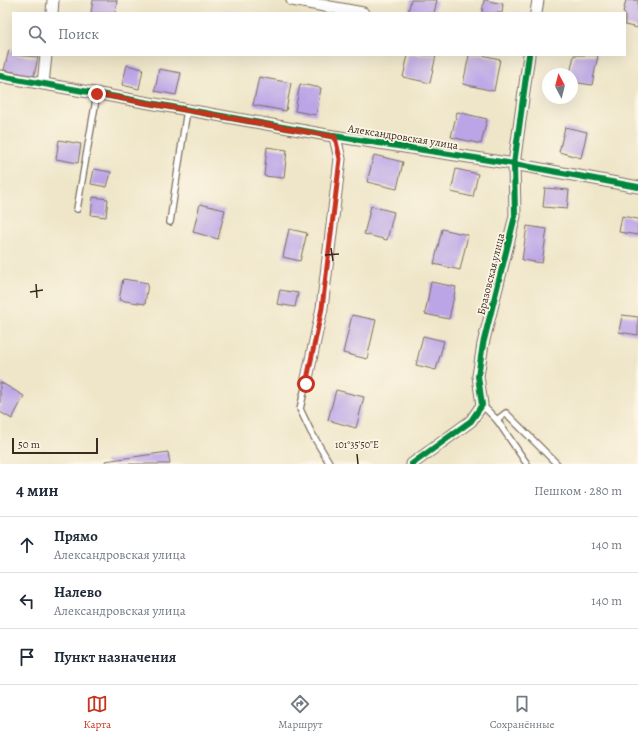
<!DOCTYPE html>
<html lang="ru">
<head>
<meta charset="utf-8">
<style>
	body { margin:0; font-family:Alegreya,serif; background:#f6f6f7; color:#1f2937 }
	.compass { position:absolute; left:542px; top:68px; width:36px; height:36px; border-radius:50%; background:#fff; box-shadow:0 4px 16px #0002; rotate:353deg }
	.scale { position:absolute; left:12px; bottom:10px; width:86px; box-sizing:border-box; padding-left:4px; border:2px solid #3b2a1e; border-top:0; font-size:11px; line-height:14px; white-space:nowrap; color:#3b2a1e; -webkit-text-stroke:3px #fcf5e5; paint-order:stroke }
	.stop { position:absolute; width:12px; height:12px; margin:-9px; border:3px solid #c8321e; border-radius:50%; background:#fff }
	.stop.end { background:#c8321e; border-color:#fff; box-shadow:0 1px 4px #0008 }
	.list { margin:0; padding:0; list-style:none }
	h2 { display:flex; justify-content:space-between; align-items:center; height:52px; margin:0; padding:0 16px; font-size:17px }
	h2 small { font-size:13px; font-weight:400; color:#747a83 }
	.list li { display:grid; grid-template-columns:26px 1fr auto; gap:12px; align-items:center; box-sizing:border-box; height:56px; padding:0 16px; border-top:1px solid #e0e1e3 }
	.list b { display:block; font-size:15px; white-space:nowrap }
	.list p { margin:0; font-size:13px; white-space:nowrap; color:#747a83 }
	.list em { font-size:13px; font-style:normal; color:#747a83 }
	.icon { flex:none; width:22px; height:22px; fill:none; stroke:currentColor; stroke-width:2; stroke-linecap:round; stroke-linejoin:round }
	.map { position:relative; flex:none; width:638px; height:464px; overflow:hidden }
	.search { position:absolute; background:#fff; box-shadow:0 4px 16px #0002; left:12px; right:12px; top:12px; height:44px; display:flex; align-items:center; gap:10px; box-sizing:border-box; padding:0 14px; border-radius:0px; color:#747a83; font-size:15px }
	.sheet { height:220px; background:#fff }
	nav { display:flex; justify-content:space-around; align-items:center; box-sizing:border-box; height:56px; border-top:1px solid #e0e1e3; background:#fff; font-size:11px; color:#747a83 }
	nav a { display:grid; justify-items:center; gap:2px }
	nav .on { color:#c8321e }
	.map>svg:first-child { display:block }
	.building { fill:#bba5e7 }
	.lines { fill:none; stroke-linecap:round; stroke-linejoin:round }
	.service-casing { stroke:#7a6c5a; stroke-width:8 }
	.minor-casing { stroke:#7a6c5a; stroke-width:13 }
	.service { stroke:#fff; stroke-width:5.5 }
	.minor { stroke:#fff; stroke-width:11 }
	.cycleway-casing { stroke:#fcf5e5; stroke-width:8 }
	.cycleway { stroke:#00873e; stroke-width:6 }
	.route { stroke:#c8321e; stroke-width:5 }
	.ticks { fill:none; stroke:#3b2a1e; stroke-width:1.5 }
	.labels { text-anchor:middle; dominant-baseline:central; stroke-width:3.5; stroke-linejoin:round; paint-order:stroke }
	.street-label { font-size:11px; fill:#3b2a1e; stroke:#fcf5e5 }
	.ticks-label { font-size:10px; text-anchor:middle; fill:#3b2a1e; stroke:#fcf5e5; stroke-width:3.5; stroke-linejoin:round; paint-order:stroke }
</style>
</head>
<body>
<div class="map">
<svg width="638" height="464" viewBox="0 0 638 464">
	<rect width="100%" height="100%" fill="#fcf5e5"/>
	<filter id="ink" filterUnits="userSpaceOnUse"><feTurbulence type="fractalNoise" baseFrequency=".025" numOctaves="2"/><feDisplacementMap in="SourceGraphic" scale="8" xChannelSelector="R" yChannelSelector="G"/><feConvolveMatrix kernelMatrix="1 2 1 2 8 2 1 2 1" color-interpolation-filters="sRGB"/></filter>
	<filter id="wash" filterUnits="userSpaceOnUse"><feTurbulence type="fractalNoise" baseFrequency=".012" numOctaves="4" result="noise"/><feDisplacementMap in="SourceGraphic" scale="16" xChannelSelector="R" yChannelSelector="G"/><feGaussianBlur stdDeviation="0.9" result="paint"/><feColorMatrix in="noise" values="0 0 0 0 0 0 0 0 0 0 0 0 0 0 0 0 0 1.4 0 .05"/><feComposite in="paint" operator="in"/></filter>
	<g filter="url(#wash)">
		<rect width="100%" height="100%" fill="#efe6c9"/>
		<g id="blocks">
			<g class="building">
				<polygon points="93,0 117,0 115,13 91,13"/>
				<polygon points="411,0 437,0 434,13 408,13"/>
				<polygon points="484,0 503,4 502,13 482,13"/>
				<polygon points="626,0 638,0 638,28 625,25 625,13 623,13"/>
				<polygon points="9,50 13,51 13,55 38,57 34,76 4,70"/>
				<polygon points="408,55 436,55 430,83 403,77"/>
				<polygon points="469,55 482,55 500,59 494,91 463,84"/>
				<polygon points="574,55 598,55 592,85 572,82 572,74 570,74"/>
				<polygon points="127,65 143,69 139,89 122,85"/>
				<polygon points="159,69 181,73 176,95 155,91"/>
				<polygon points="259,77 291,83 286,111 253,105"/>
				<polygon points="300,84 321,88 316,115 295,111"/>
				<polygon points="457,112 487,119 481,144 451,137"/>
				<polygon points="565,127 587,132 581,158 559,152"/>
				<polygon points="59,140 81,144 78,163 56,159"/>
				<polygon points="267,147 287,150 284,178 264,176"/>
				<polygon points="374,155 403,162 397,189 367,182"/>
				<polygon points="94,169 111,172 107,187 91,184"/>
				<polygon points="456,169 478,174 473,197 451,192"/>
				<polygon points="545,188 569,190 567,209 543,207"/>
				<polygon points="93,197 108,199 106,217 91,215"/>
				<polygon points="200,204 225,210 218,239 193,232"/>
				<polygon points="371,206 394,212 387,240 364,234"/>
				<polygon points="622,216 638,219 638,235 619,232"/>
				<polygon points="527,226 547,229 542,263 522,260"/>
				<polygon points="289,229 307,233 300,261 283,257"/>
				<polygon points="442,229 468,235 460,270 434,264"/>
				<polygon points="123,279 148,283 145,304 119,300"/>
				<polygon points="431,282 456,287 449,319 425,314"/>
				<polygon points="280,290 298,293 295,307 277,304"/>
				<polygon points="352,315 376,320 367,359 343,353"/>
				<polygon points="622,315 638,317 638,335 619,332"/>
				<polygon points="423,336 444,341 436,370 416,365"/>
				<polygon points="0,382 24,396 12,419 0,412"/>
				<polygon points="336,390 364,397 356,428 328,420"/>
				<polygon points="168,452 170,464 106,464 105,461"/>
			</g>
		</g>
	</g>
	<g filter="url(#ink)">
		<use href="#blocks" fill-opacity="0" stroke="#7a6c5a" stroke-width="1"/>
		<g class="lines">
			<defs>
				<g id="service">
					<polyline points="77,209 97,94"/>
					<polyline points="170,222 187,110"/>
					<polyline points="306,383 300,409 311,432 330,464"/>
					<polyline points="482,405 497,420 527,464"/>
					<polyline points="497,420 506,413 557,464"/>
				</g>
				<g id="minor">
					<polyline points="292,0 363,13"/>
					<polyline points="52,13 53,0"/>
					<polyline points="536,13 538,0"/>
					<polyline points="0,76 327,135 514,164 638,187"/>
					<polyline points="43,84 46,55"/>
					<polyline points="306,383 322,308 340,159 335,137"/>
					<polyline points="412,464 471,421 482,405 478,376 483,344 515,216 514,164 529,55"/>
				</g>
			</defs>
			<use href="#service" class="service-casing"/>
			<use href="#minor" class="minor-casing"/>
			<use href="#service" class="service"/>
			<use href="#minor" class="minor"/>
			<defs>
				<g id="cycleway">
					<polyline points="0,76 327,135 514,164 638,187"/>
					<polyline points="412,464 471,421 482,405 478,376 483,344 515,216 514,164 529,55"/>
				</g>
			</defs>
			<use href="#cycleway" class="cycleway-casing"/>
			<use href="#cycleway" class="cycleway"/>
		</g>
	</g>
	<g class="lines" filter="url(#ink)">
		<polyline class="route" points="97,94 335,137 340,159 322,308 306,384"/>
	</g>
	<path class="ticks" d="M331,248l2,13M325,255l14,-1M36,284l1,14M30,292l13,-2M357,454l1,10"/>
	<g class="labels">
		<g class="street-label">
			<text transform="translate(403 137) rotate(9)">Александровская улица</text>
			<text transform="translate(491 274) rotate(-76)">Бразовская улица</text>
		</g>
	</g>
	<g class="ticks-label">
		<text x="357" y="448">101°35'50"E</text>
	</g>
</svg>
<svg class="compass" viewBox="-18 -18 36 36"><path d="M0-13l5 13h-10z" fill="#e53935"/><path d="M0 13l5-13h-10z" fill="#747a83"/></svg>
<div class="scale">50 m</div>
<div class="stop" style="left:306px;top:384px"></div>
<div class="stop end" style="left:97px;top:94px"></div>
<div class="search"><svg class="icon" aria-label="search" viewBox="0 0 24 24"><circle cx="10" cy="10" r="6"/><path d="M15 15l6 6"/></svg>Поиск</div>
</div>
<section class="sheet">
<h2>4 мин<small>Пешком · 280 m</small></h2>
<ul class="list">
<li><svg class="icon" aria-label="ahead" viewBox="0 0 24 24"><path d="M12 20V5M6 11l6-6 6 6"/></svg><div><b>Прямо</b><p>Александровская улица</p></div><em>140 m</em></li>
<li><svg class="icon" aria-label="left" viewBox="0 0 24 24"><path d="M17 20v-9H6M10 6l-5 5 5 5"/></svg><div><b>Налево</b><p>Александровская улица</p></div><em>140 m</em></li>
<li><svg class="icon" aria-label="arrive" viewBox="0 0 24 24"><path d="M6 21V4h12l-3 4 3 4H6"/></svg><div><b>Пункт назначения</b></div></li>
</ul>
</section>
<nav>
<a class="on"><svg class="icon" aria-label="map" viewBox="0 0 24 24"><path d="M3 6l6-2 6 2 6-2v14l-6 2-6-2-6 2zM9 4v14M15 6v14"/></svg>Карта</a>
<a><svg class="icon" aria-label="directions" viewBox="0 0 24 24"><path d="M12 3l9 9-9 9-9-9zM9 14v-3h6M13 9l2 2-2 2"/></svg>Маршрут</a>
<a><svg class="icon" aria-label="saved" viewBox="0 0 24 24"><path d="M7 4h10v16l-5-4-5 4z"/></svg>Сохранённые</a>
</nav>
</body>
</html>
